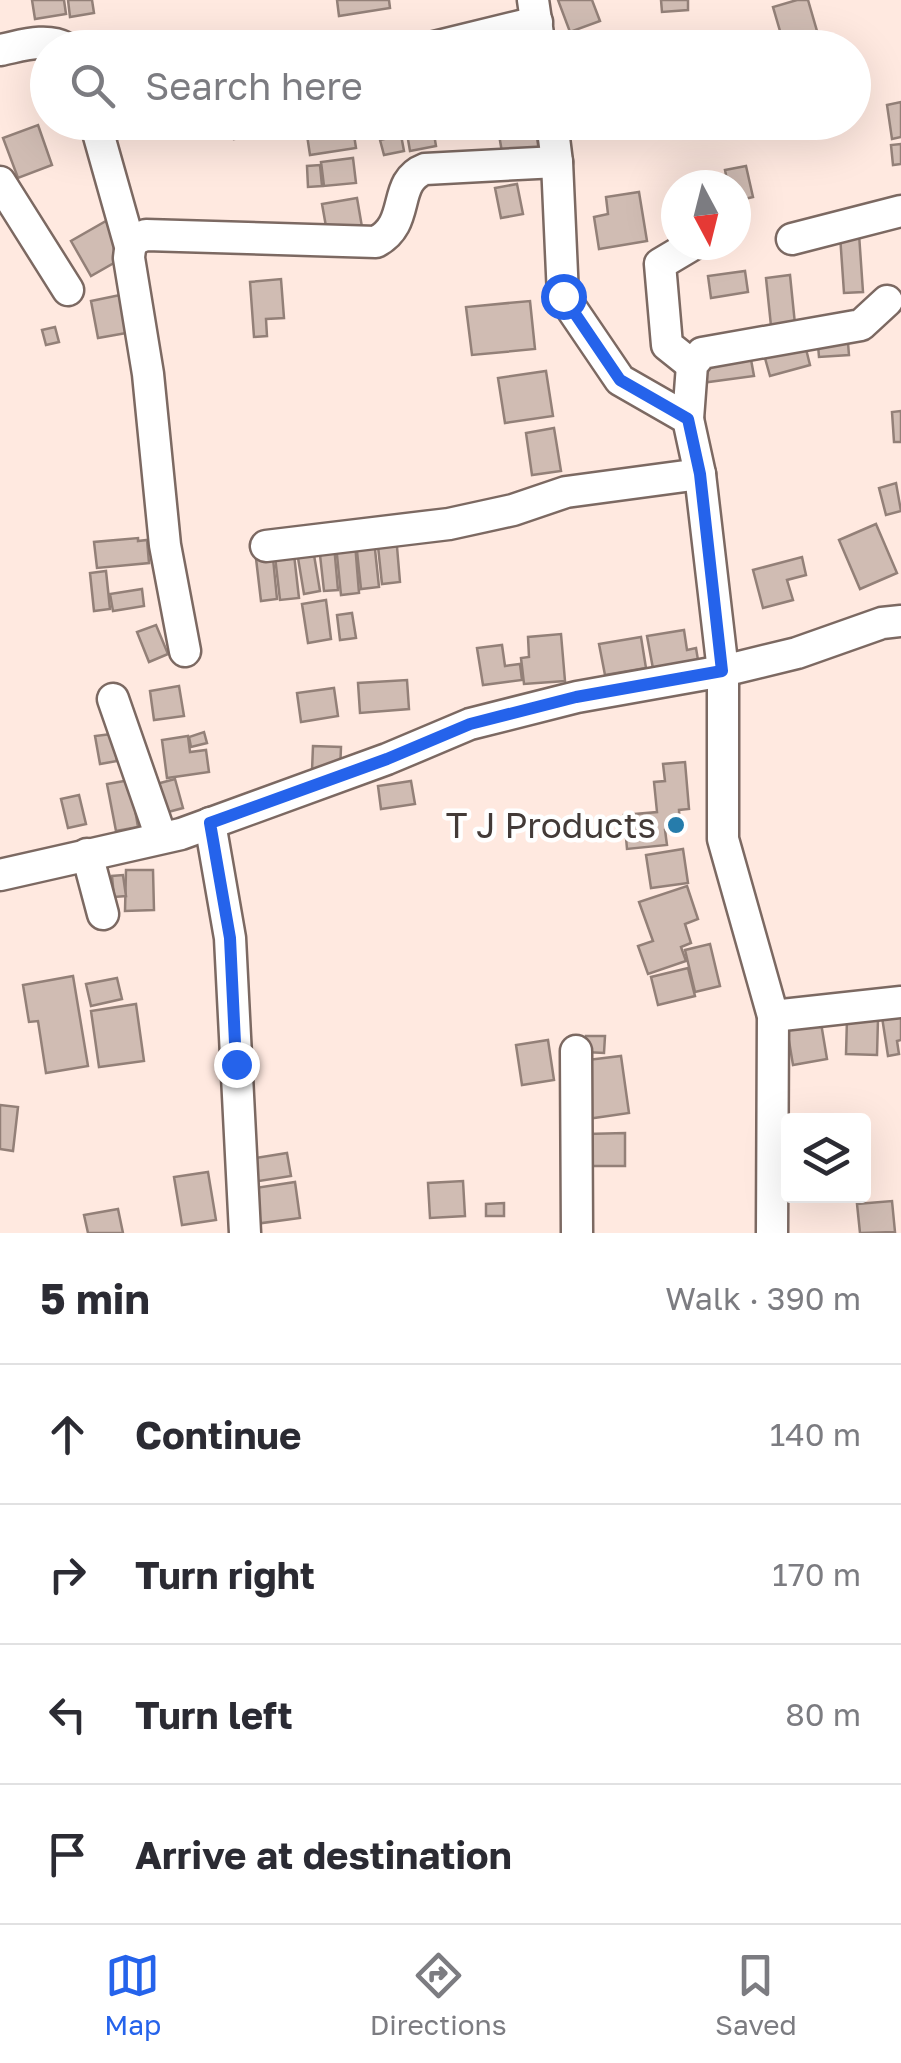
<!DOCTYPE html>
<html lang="en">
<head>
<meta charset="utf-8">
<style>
	body { margin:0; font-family:"Golos Text",sans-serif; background:#f2f2f3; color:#2b2b33 }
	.controls { position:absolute; right:30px; bottom:30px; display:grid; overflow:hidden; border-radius:10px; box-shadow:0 10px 40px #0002 }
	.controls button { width:90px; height:90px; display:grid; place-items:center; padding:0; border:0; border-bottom:2px solid #e1e1e2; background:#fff; color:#2b2b33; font:50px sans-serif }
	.compass { position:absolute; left:661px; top:170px; width:90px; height:90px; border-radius:50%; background:#fff; box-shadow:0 10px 40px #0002; rotate:173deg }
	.stop { position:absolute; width:30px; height:30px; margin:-22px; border:8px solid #2563eb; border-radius:50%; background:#fff }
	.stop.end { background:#2563eb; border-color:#fff; box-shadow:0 2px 10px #0008 }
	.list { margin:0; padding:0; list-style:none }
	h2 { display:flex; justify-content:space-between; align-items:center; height:130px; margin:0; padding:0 40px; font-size:42px }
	h2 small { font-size:32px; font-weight:400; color:#7c7c81 }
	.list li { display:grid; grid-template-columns:65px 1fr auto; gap:30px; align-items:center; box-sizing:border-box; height:140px; padding:0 40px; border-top:2px solid #e1e1e2 }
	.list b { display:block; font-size:38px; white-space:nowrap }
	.list em { font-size:32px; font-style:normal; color:#7c7c81 }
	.icon { flex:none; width:55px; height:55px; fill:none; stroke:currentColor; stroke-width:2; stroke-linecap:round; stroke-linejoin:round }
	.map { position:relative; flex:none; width:901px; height:1233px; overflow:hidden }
	.search { position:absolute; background:#fff; box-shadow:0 10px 40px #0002; left:30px; right:30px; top:30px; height:110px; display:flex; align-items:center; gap:25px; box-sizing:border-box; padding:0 35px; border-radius:55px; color:#7c7c81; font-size:38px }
	.sheet { height:690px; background:#fff }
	nav { display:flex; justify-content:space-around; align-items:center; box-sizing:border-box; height:140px; border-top:2px solid #e1e1e2; background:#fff; font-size:28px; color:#7c7c81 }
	nav a { display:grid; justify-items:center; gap:5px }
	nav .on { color:#2563eb }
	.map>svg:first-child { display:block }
	.building { fill:#d0bcb3; stroke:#938078; stroke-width:2.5 }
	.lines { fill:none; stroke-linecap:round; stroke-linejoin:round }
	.minor-casing { stroke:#7c6962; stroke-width:35 }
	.minor { stroke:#fff; stroke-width:30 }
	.route { stroke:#2563eb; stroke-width:12 }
	.poi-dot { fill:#267cab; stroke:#fff; stroke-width:4 }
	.labels { text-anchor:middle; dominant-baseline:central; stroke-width:9; stroke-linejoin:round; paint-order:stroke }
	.poi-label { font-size:35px; fill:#433a37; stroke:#fff; text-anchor:end }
</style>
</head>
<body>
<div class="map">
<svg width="901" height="1233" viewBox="0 0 901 1233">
	<rect width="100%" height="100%" fill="#ffe9e0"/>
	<g class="building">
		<polygon points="32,0 64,0 66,14 35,19"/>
		<polygon points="68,0 92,0 94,13 70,17"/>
		<polygon points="337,0 389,0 390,8 339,16"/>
		<polygon points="558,0 592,0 600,21 570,32"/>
		<polygon points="661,0 688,0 688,10 662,12"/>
		<polygon points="797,0 808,0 819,38 806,42 807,48 785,48 773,7"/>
		<polygon points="901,102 901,137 892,139 887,105"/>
		<polygon points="109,122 160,122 161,126 127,133 128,137 113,140"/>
		<polygon points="187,122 207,122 209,128 190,133"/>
		<polygon points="231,122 277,122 279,131 234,139"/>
		<polygon points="305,122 352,122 356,148 310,155"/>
		<polygon points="405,122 432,122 436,146 410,151"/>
		<polygon points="535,123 539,152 503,158 498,129"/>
		<polygon points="38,125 52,165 18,178 3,138"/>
		<polygon points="401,135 404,151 384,155 380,140"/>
		<polygon points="901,144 901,164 893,165 891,145"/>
		<polygon points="353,158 356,183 324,186 321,162"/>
		<polygon points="320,165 322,186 308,187 307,166"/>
		<polygon points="746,166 753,197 736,201 736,185 728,185 725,170"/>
		<polygon points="517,184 523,214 501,218 495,188"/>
		<polygon points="639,192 647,241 599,249 594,217 608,214 606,197"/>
		<polygon points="357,198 362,227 327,232 322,204"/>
		<polygon points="106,221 126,256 91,276 71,241"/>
		<polygon points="859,234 863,292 844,293 840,235"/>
		<polygon points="745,271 748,292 711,298 708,276"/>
		<polygon points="790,275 795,324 771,326 766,278"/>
		<polygon points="281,279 284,318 266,319 267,336 254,337 250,282"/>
		<polygon points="125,294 132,332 98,338 91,301"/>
		<polygon points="530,301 535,349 472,355 466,307"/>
		<polygon points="55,327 59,342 46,345 42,330"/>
		<polygon points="804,341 810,365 770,376 763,351"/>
		<polygon points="848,343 849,355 819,357 818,345"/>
		<polygon points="750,354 754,376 701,383 698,362"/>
		<polygon points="546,371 553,416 505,423 498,378"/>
		<polygon points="901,411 901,442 894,442 892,412"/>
		<polygon points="554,428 561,471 532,475 526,433"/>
		<polygon points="896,483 901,511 886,515 879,488"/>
		<polygon points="876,524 897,573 860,589 839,540"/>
		<polygon points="396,535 400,582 382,584 377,537"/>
		<polygon points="138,538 138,541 147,540 149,563 97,568 94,542"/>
		<polygon points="374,540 379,587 361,589 356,542"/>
		<polygon points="312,543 320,591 304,594 296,546"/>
		<polygon points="355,543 359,593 341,595 336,545"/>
		<polygon points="334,545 338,590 324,591 319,546"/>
		<polygon points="293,546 299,598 280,600 274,548"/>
		<polygon points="272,548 277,599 261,601 255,550"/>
		<polygon points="802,557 806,575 787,580 793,600 763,608 753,570"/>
		<polygon points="106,571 110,609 94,611 90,573"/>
		<polygon points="142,589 144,606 113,611 110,594"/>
		<polygon points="326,600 331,639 308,643 302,604"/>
		<polygon points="352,613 356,638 340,640 337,615"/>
		<polygon points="156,625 168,654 149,662 137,632"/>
		<polygon points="684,630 687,650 696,648 699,666 654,674 647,636"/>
		<polygon points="561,634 565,681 524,684 521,658 529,657 528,637"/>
		<polygon points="641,637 646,668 605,675 599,644"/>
		<polygon points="502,645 505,666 520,664 522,680 483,685 477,648"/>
		<polygon points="407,680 409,709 360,713 358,683"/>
		<polygon points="179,686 184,716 154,720 150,691"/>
		<polygon points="334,688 338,716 301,722 297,693"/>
		<polygon points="204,732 207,743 191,747 189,737"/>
		<polygon points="112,734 117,761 100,764 95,736"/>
		<polygon points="188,736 190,752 206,750 209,772 167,778 162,740"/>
		<polygon points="313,746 341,747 340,772 312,771"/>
		<polygon points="685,762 689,809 679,810 680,829 665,830 667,845 627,849 624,815 657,812 654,782 665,781 663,764"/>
		<polygon points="175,779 183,808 157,815 149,786"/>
		<polygon points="130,780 138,827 116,831 107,784"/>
		<polygon points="411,781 415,804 381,809 378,786"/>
		<polygon points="79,795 86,824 68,828 61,799"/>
		<polygon points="683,849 688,883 651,888 646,855"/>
		<polygon points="126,870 153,870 154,910 125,911"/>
		<polygon points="123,875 126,896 114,897 112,876"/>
		<polygon points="687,886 698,919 685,924 691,943 681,947 686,961 648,974 638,946 653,941 639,902"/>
		<polygon points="710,944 720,986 695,992 685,950"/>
		<polygon points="688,968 695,996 658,1005 651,977"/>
		<polygon points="73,976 88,1066 46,1073 38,1021 29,1022 23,985"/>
		<polygon points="117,978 122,999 91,1006 86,984"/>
		<polygon points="136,1004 144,1061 99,1067 91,1011"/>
		<polygon points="901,1014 901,1040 897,1041 899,1054 888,1056 882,1017"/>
		<polygon points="820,1017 827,1059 793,1065 786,1023"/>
		<polygon points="847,1019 878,1019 877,1055 846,1054"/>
		<polygon points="586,1036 605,1036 604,1053 585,1052"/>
		<polygon points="548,1040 554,1080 522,1085 516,1045"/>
		<polygon points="621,1056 629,1113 587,1119 579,1061"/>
		<polygon points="0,1105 18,1107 13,1151 0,1149"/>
		<polygon points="625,1133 625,1166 587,1166 586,1134"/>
		<polygon points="287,1153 291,1176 252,1182 249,1159"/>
		<polygon points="208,1172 216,1220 182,1225 174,1177"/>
		<polygon points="463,1181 465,1216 430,1218 428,1183"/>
		<polygon points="295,1182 300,1218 240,1226 235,1191"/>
		<polygon points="892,1201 895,1232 860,1233 857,1204"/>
		<polygon points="504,1203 504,1216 486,1216 486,1204"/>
		<polygon points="118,1209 123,1233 88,1233 84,1215"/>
	</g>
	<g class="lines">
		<defs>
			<g id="minor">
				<polyline points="533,0 540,48"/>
				<polyline points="430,48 537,22"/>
				<path d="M0,50c21,-4 46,-13 66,-2"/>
				<polyline points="95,122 130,246"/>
				<polyline points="552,122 557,162 563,296 620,380 688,419 700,474 723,671 723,839 773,1016 772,1233"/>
				<polyline points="0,182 68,290"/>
				<polyline points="792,239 901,211"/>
				<polyline points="692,365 667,345 660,264 692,245"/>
				<polyline points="688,419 692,365 702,353 861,325 887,301"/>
				<polyline points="266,546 449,524 513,510 566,492 700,474"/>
				<path d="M185,651l-20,-106 -17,-171 -19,-116c1,-13 3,-19 17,-23l230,7c36,-19 15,-60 49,-73l132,-7"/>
				<polyline points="113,699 161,837"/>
				<polyline points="210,823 230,938 245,1233"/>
				<polyline points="87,854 103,914"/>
				<polyline points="0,875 181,834 387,759 470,724 577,697 723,671 797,653 882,623 901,621"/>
				<polyline points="773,1016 901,1002"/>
				<polyline points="576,1051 577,1233"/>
			</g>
		</defs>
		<use href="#minor" class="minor-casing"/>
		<use href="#minor" class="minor"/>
	</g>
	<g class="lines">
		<polyline class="route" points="236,1064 230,938 210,823 387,759 470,724 576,697 722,671 700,474 688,419 620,380 563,296"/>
	</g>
	<circle class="poi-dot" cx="676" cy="825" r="10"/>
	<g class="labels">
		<g class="poi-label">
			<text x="656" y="825">T J Products</text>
		</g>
	</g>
</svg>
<div class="controls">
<button><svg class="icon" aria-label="layers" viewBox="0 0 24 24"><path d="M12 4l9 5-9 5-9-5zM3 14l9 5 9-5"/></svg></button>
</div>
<svg class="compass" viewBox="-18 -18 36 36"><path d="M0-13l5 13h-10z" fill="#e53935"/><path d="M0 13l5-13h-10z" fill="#7c7c81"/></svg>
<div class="stop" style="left:563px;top:296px"></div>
<div class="stop end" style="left:236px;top:1064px"></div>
<div class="search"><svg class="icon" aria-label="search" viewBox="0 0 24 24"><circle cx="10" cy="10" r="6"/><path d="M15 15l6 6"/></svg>Search here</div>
</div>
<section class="sheet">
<h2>5 min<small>Walk · 390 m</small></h2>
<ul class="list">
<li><svg class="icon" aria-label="ahead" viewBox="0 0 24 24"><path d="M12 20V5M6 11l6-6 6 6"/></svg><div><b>Continue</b></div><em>140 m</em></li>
<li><svg class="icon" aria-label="right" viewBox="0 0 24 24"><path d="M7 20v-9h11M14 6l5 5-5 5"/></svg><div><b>Turn right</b></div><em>170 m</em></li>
<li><svg class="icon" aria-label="left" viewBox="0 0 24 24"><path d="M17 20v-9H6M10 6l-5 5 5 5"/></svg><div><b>Turn left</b></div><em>80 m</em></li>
<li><svg class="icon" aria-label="arrive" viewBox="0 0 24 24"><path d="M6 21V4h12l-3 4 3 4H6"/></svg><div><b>Arrive at destination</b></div></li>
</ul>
</section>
<nav>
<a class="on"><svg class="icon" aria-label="map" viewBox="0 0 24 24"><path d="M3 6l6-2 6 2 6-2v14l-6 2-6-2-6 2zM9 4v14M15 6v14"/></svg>Map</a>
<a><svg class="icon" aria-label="directions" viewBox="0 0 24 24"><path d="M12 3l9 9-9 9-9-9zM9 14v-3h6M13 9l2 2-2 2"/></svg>Directions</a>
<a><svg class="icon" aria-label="saved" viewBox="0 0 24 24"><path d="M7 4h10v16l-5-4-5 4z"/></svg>Saved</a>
</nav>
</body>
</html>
